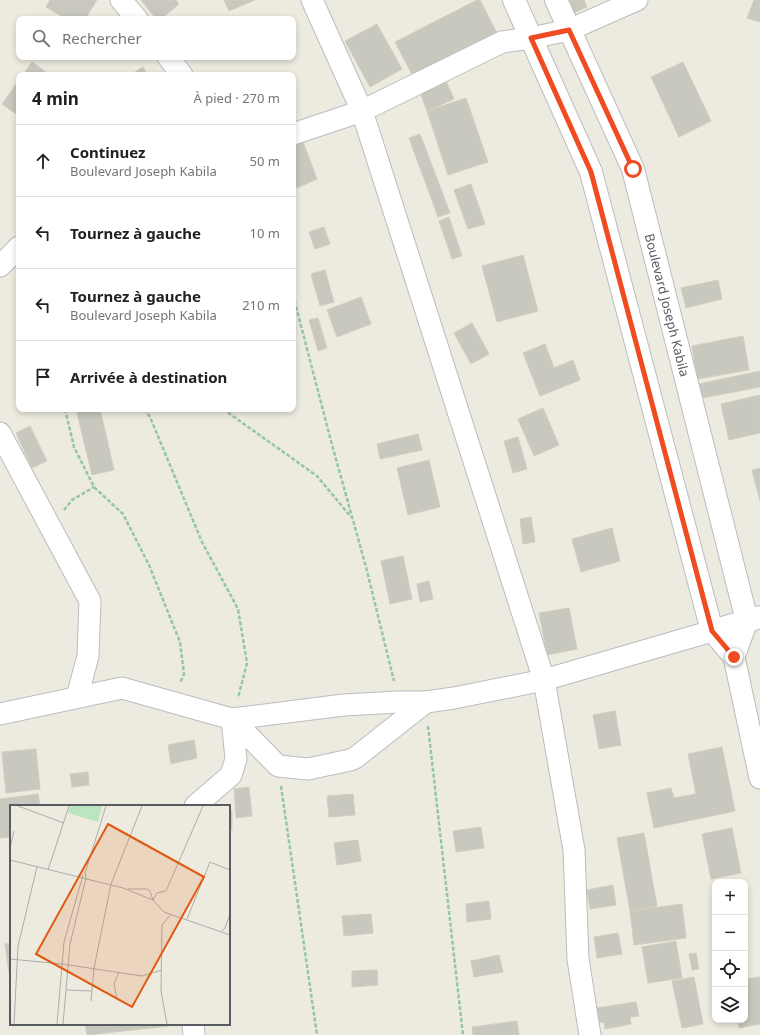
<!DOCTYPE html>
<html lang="fr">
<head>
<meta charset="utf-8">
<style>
	body { margin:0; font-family:"Noto Sans",sans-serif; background:#f6f6f6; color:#202124 }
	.controls { position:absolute; right:12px; bottom:12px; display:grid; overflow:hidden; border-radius:8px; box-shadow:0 2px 6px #0003 }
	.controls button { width:36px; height:36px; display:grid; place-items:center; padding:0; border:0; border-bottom:1px solid #e0e0e0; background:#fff; color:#202124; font:20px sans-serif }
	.stop { position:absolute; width:12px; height:12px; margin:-9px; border:3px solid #f04b21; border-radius:50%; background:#fff }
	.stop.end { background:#f04b21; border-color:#fff; box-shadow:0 1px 4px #0008 }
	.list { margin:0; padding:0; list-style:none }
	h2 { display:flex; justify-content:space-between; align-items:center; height:52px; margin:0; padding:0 16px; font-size:17px }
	h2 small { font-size:13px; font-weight:400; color:#757577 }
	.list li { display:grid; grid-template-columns:26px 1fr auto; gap:12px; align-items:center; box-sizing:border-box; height:72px; padding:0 16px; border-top:1px solid #e0e0e0 }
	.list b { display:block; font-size:15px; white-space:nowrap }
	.list p { margin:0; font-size:13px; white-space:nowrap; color:#757577 }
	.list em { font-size:13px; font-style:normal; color:#757577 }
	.icon { flex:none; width:22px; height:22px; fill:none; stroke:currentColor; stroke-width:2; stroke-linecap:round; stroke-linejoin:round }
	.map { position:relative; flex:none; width:760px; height:1035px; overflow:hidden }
	.search { position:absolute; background:#fff; box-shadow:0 2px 6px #0003; left:16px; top:16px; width:280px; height:44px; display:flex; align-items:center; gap:10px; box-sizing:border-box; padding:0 14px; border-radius:8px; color:#757577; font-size:15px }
	.panel { position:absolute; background:#fff; box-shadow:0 2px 6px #0003; left:16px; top:72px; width:280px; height:340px; border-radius:8px }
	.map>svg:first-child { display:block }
	.building { fill:#c9c8bf; stroke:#d1cebe }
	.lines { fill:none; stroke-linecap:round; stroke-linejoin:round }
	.minor-casing { stroke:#babcc2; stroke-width:23 }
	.tertiary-casing { stroke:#babcc2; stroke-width:24 }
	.path { stroke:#93c6a8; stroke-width:2.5; stroke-dasharray:4 2; stroke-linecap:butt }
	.minor { stroke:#fff; stroke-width:21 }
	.tertiary { stroke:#fff; stroke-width:22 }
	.route { stroke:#f04b21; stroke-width:5 }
	.labels { text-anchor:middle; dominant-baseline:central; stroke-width:3; stroke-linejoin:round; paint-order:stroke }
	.street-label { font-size:13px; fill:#585b61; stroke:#fff }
	.inset-road { fill:none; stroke:#adada9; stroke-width:1 }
	.view { fill:#e15910; fill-opacity:0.15; stroke:#e15910; stroke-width:2 }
	.inset-edge { fill:none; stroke:#585b61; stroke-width:2 }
</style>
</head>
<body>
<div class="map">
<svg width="760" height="1035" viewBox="0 0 760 1035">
	<rect width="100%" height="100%" fill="#edebdf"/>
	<g class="building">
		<polygon points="50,0 97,0 85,19 66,19 46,7"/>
		<polygon points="141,0 176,0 179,4 161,19 156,19"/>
		<polygon points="224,0 255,0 229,11"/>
		<polygon points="477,0 480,0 500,39 416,82 395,42"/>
		<polygon points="565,0 584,0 587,7 571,14"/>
		<polygon points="754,0 760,0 760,22 747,18"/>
		<polygon points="377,24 402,69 370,87 345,41"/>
		<polygon points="32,62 50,75 23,75"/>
		<polygon points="683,62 711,121 679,137 651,77"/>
		<polygon points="143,67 148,75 130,75"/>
		<polygon points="19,80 19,116 2,104"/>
		<polygon points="446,81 454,99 427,111 420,92"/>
		<polygon points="466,98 488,162 448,175 427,111"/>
		<polygon points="420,134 450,213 438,217 409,138"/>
		<polygon points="303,142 317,179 297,188 293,178 293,145"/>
		<polygon points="471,184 485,224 468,229 454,190"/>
		<polygon points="449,217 462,256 452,259 439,221"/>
		<polygon points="324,227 330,244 315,249 309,232"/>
		<polygon points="523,255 538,311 497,322 482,266"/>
		<polygon points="325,270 334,302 320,306 311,274"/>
		<polygon points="718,280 722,299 686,308 681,288"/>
		<polygon points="361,297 371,324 337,337 327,310"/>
		<polygon points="318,318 327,348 318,351 309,320"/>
		<polygon points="472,323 489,354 471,364 454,333"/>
		<polygon points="743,336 749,370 697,379 692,346"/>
		<polygon points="545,344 554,368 573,360 580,380 540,396 523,353"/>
		<polygon points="760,371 760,387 702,398 699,384"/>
		<polygon points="760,395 760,433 729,440 721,404"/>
		<polygon points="543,408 559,445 534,456 518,419"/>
		<polygon points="76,409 100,409 114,470 92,475"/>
		<polygon points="30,426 47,461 32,468 16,433"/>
		<polygon points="418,434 422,450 380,459 377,444"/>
		<polygon points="518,437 527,469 513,473 504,441"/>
		<polygon points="429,460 440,507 408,515 397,468"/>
		<polygon points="760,468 760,501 752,470"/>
		<polygon points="531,517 535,542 523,544 520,519"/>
		<polygon points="612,528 620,561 581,572 572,539"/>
		<polygon points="403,556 412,599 390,604 381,561"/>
		<polygon points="429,581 433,599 420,602 417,584"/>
		<polygon points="569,608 577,649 547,655 539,613"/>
		<polygon points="615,711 621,745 599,749 593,715"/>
		<polygon points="194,740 197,758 171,764 168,745"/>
		<polygon points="722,747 735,811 654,828 647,793 671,788 674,798 696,794 688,754"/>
		<polygon points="36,749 40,789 6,793 2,752"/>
		<polygon points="88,772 89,785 72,787 70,774"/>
		<polygon points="249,787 252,816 236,818 234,789"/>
		<polygon points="38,794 40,806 11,806 11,837 0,838 0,799"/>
		<polygon points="353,794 355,815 329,817 327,796"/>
		<rect x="229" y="811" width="3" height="19"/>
		<polygon points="481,827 484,848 456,852 453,831"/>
		<polygon points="732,828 741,873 711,879 702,834"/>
		<polygon points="644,833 657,906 630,911 617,838"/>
		<polygon points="358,840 361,861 337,865 334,843"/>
		<polygon points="613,885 616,905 590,909 587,890"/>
		<polygon points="489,901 491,919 467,922 466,904"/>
		<polygon points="682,904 686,938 634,945 630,911"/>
		<polygon points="371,914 373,933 344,936 342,916"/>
		<polygon points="618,933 622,954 597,958 594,937"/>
		<polygon points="676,941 682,978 648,983 642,947"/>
		<polygon points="11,943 11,972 9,973 5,944"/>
		<polygon points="696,953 699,969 692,970 689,954"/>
		<polygon points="499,955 503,972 474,977 471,961"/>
		<polygon points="377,970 378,985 352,987 352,971"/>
		<polygon points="694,977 703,1024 682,1028 672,981"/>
		<polygon points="760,977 760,1024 739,1028 738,1020 745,1020 745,979"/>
		<polygon points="636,1002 639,1016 630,1017 631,1024 605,1029 604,1022 598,1023 596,1008"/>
		<polygon points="517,1021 519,1035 473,1035 472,1027"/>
		<polygon points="85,1024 168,1024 169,1026 87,1035"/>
	</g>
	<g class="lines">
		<defs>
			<g id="minor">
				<polyline points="121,0 137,19"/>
				<polyline points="312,0 362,111 544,680 574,850 578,959 590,1035"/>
				<polyline points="168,57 182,75"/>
				<polyline points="293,134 362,111 502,42 531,38 569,30 637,0"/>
				<polyline points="0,266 19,247"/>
				<polyline points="0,433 90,601 88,656 77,697"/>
				<polyline points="734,657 747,621"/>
				<polyline points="0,714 122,688 232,719 344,705 398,702 426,702 454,698 544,680 712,631 734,657 760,778"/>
				<polyline points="232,719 278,766 308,769 350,760 355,758 426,702"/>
				<polyline points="195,806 231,775 236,759 232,719"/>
				<polyline points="193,1024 194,1035"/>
			</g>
			<g id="tertiary">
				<polyline points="514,0 591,172 712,631 760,617"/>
				<path id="s1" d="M556,0l77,169 114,452"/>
			</g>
		</defs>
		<use href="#minor" class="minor-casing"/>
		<use href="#tertiary" class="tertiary-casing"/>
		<g class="path">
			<polyline points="293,295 331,441 366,567 394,681"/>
			<polyline points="65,409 74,447 94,487 123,514 149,565 180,642 184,674 180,683"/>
			<polyline points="144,409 150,417 202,542 238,609 247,663 238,698"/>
			<polyline points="223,409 317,476 351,517"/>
			<polyline points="64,510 72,500 94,487"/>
			<polyline points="428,726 463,1035"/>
			<polyline points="281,786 317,1035"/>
		</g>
		<use href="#minor" class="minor"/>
		<use href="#tertiary" class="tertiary"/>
	</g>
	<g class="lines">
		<polyline class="route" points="633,169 569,30 531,38 591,172 712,631 734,657"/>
	</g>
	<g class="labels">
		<g class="street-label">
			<text stroke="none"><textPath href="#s1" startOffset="326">Boulevard Joseph Kabila</textPath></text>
		</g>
	</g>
	<g transform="translate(10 805)">
		<rect width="220" height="220" fill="#edebdf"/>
		<path d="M60,1h32l-4,16 -30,-9z" fill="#bae6bf"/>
		<path class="inset-road" d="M8,1l46,17M0,43l4,-17M0,55l113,28 30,12 11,12 66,23M38,65l21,-64M118,84h19l3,2 3,9M143,95l4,-7 9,-2 37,-85M177,114l23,-57 20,8M212,126l3,-3 5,-14M0,154l52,5 80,12 20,-6M56,185l26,1M107,194l-3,-15 5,-12M81,196l3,-33 17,-84 31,-78M4,219l4,-78 19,-79M47,219l7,-82 19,-67M53,219l7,-80 16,-66 -1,-5 21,-67M157,219l-6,-33 1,-66 9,-11"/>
		<path class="view" d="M98,19l96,53 -72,130 -96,-53z"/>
		<rect width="220" height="220" class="inset-edge"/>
	</g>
</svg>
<div class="controls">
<button>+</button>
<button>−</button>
<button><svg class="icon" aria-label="locate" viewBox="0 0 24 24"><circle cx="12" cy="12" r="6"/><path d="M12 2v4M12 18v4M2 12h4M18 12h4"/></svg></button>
<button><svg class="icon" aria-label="layers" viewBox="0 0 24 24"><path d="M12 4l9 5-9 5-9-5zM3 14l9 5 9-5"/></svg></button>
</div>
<div class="stop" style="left:633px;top:169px"></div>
<div class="stop end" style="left:734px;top:657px"></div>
<div class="search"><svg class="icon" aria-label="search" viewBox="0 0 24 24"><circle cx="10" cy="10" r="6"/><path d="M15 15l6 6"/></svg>Rechercher</div>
<section class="panel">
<h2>4 min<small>À pied · 270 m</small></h2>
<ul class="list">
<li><svg class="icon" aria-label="ahead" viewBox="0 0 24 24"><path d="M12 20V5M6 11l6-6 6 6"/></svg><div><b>Continuez</b><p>Boulevard Joseph Kabila</p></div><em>50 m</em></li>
<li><svg class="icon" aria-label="left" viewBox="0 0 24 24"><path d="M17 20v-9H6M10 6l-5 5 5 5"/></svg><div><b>Tournez à gauche</b></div><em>10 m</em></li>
<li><svg class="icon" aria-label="left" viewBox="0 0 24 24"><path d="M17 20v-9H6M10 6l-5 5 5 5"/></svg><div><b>Tournez à gauche</b><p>Boulevard Joseph Kabila</p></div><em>210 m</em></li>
<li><svg class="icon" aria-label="arrive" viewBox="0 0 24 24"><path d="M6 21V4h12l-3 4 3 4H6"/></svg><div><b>Arrivée à destination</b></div></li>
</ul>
</section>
</div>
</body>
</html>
